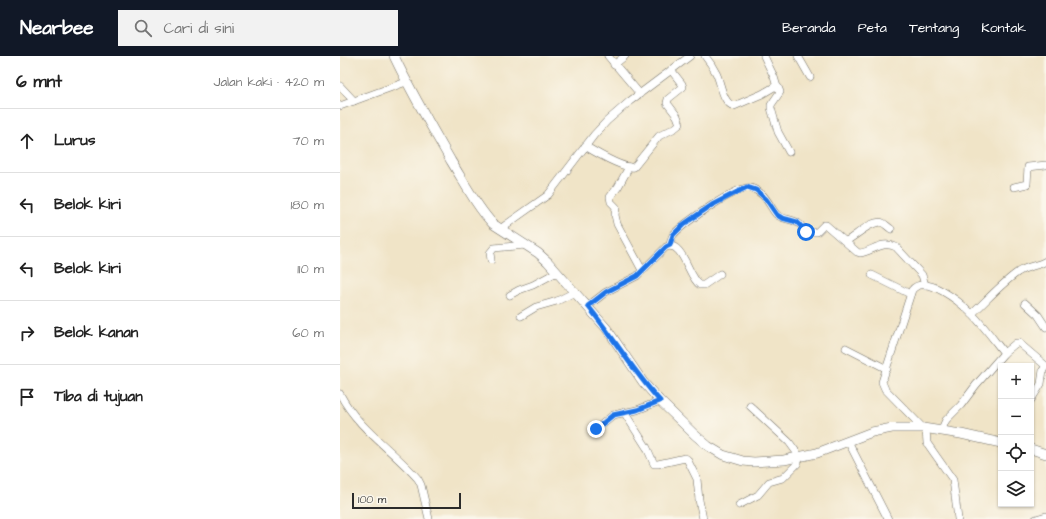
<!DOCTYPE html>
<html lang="id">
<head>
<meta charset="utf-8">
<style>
	body { margin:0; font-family:"Architects Daughter",sans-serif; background:#f2f2f2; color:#222 }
	.controls { position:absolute; right:12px; bottom:12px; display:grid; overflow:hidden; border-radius:0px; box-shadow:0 1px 3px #0004 }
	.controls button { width:36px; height:36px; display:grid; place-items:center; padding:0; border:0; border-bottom:1px solid #e0e0e0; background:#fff; color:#222; font:20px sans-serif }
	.scale { position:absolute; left:12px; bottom:10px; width:109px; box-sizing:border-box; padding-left:4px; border:2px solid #2b2b2b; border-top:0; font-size:11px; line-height:14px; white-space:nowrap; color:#2b2b2b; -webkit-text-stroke:3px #fbf7ec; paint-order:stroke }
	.stop { position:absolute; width:12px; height:12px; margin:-9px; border:3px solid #1a73e8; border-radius:50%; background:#fff }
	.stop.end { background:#1a73e8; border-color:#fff; box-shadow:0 1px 4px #0008 }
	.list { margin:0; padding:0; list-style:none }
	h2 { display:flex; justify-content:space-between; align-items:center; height:52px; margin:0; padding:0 16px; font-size:17px }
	h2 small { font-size:13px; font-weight:400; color:#767676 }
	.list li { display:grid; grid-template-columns:26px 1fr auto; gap:12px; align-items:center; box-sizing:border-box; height:64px; padding:0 16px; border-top:1px solid #e0e0e0 }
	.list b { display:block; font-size:15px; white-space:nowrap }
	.list em { font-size:13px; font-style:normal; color:#767676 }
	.icon { flex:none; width:22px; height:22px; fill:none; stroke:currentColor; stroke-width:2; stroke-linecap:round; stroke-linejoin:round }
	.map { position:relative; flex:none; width:706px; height:463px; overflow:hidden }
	header { display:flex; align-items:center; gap:24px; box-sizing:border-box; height:56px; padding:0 20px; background:#111827; color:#fff }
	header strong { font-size:19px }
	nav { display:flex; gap:22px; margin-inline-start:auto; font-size:14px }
	.search { width:280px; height:36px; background:#f2f2f2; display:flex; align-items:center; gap:10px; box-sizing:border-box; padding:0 14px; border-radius:0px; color:#767676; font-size:15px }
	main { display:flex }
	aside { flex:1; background:#fff }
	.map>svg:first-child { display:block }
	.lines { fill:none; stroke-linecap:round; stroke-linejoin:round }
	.minor-casing { stroke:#706c62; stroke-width:8 }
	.tertiary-casing { stroke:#706c62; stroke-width:10 }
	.minor { stroke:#fff; stroke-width:7 }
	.tertiary { stroke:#fff; stroke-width:9 }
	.route { stroke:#1a73e8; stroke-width:5 }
</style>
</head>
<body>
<header>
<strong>Nearbee</strong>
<div class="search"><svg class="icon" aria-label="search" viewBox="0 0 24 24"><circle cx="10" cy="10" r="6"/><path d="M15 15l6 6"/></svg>Cari di sini</div>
<nav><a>Beranda</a><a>Peta</a><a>Tentang</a><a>Kontak</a></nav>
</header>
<main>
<aside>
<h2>6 mnt<small>Jalan kaki · 420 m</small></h2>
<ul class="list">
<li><svg class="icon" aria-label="ahead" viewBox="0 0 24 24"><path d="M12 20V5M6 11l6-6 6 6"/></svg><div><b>Lurus</b></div><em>70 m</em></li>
<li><svg class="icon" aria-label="left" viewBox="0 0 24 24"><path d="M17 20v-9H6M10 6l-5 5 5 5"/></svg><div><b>Belok kiri</b></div><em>180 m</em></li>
<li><svg class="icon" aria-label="left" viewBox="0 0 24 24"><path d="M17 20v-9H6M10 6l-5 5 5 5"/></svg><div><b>Belok kiri</b></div><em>110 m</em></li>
<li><svg class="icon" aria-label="right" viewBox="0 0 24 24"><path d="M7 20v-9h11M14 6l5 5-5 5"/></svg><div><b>Belok kanan</b></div><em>60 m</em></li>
<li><svg class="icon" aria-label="arrive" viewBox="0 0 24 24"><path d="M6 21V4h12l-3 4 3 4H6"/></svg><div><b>Tiba di tujuan</b></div></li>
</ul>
</aside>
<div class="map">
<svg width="706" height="463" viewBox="0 0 706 463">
	<rect width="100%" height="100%" fill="#fbf7ec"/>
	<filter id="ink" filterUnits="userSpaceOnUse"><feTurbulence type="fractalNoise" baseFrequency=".025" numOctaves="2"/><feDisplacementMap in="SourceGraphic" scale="8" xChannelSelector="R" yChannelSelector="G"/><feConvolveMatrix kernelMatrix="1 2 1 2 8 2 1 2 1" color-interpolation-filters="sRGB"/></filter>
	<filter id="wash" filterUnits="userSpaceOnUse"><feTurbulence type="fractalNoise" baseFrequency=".012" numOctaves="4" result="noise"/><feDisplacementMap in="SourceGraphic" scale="16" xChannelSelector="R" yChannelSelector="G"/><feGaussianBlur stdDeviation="0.9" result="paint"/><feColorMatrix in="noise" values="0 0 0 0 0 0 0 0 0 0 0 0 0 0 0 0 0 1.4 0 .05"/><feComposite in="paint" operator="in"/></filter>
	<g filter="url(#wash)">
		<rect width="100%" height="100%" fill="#f0e4c7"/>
	</g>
	<g filter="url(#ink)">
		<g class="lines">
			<defs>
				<g id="minor">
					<polyline points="268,0 300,38"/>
					<path d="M365,0c4,5 8,11 11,17 5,9 6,30 18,33l28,-12 12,-7h4l2,5 -9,13v3l7,24 11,20"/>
					<polyline points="424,0 434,21 437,31"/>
					<polyline points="458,0 470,21"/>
					<polyline points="274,9 285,0"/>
					<polyline points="0,30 14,45"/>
					<polyline points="0,50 66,26"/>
					<path d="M245,90c10,6 39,23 49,21l25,-31 16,-8 5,-4 -3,-8 -10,-13 1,-4 15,-12 -1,-3 -11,-14"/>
					<polyline points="289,111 278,131 270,141 271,146 276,151 275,159 277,168 302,214"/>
					<polyline points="674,131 687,128 688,111 706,109"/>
					<polyline points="160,173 208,139 254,79 267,65 290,45 350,0"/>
					<path d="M506,185c9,-4 27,-23 37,-18 2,1 5,4 8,6"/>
					<path d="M330,189c1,-4 1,-8 4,-11 9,-10 66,-51 77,-46 15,5 17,16 25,26 6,6 15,4 22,9 4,2 5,7 8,9h11l7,-7h2l31,27 3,1c13,-2 22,-13 36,-6l26,28 3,10"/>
					<polyline points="151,204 150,197 154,192 185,189"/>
					<polyline points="532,219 570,238"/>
					<polyline points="170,239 179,234 193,229 217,216"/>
					<polyline points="685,247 698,259 706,271"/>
					<path d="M248,250l18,-14 31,-16 29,-29c17,-7 22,30 34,38h4l16,-11"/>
					<path d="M632,258c15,-14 29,-30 46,-42 9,-6 20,-6 28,-11"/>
					<polyline points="181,260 196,251 217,245 235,236"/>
					<polyline points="506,292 547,313"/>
					<polyline points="664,297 676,287 679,287 706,310"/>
					<path d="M0,338c18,35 53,56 78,85l3,6 8,34"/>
					<polyline points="691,344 701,328 703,314 706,310"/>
					<polyline points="284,356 307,392 314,408 318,408 345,402 347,403 357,423 359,444 363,463"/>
					<path d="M583,372l-38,-39 -3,-7 30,-92c14,-17 49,13 60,24 12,12 22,26 32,39l-28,32 -15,20 -15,15 -5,11"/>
					<polyline points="256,373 273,359 297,354 320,345"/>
					<polyline points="586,373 587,387 613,424 618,463"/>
					<polyline points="508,385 548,463"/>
					<polyline points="399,449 418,439 429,426 443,422 457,408 460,401 449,386 410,350"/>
					<polyline points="696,463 706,460"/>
				</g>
				<g id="tertiary">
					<path d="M54,0c17,36 37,70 57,105 13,21 25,45 42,63l45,29 10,9 59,67 36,53 17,19 35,34 13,11 15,9 20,6 11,1 30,-2 33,-7 55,-21 20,-4h31l38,6 40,9"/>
					<polyline points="691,393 706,398"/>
				</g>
			</defs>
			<use href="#minor" class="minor-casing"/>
			<use href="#tertiary" class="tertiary-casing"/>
			<use href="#minor" class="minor"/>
			<use href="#tertiary" class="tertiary"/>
		</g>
	</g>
	<g class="lines" filter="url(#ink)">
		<path class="route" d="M256,373l17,-14 24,-5 23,-9c-27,-30 -47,-64 -72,-95l18,-14 31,-16 29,-29 4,-2 3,-10 11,-11 28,-19 35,-18 9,3 10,9 11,16 5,3 15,4 9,10"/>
	</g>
</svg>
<div class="controls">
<button>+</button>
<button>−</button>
<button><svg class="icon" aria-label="locate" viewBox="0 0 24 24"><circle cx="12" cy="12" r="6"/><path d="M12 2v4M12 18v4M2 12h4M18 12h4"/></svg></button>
<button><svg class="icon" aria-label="layers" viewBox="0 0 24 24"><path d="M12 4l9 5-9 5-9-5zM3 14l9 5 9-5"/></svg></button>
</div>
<div class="scale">100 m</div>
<div class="stop" style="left:466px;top:176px"></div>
<div class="stop end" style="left:256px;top:373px"></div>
</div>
</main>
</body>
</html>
